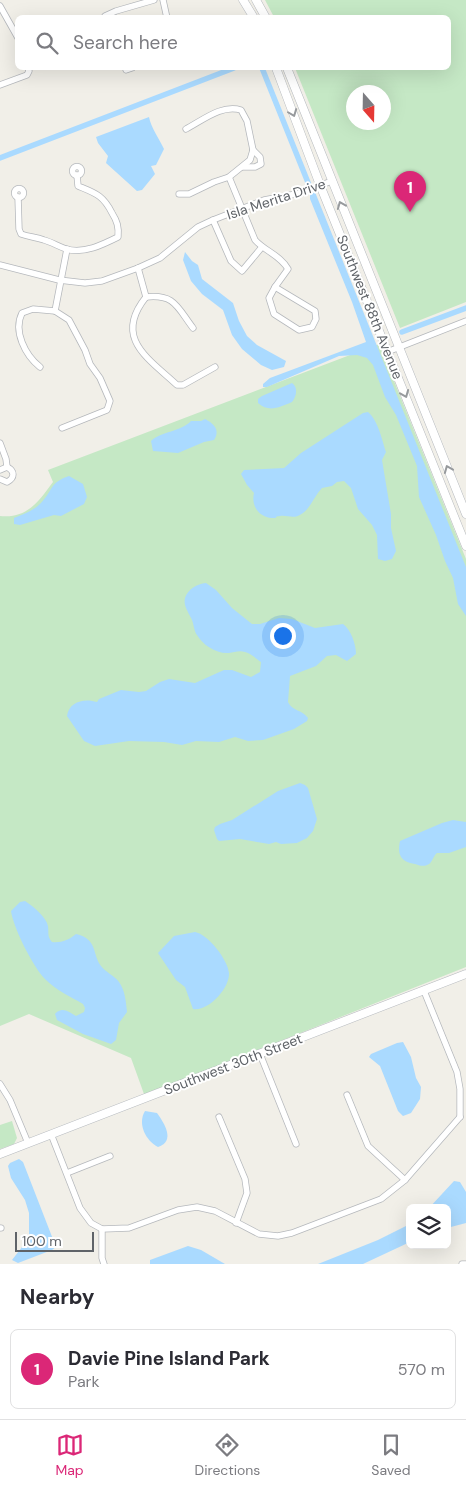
<!DOCTYPE html>
<html lang="en">
<head>
<meta charset="utf-8">
<style>
	body { margin:0; font-family:"DM Sans",sans-serif; background:#f7f7f7; color:#2b2b33 }
	.controls { position:absolute; right:15px; bottom:15px; display:grid; overflow:hidden; border-radius:8px; box-shadow:0 5px 20px #0002 }
	.controls button { width:45px; height:45px; display:grid; place-items:center; padding:0; border:0; border-bottom:1px solid #e1e1e2; background:#fff; color:#2b2b33; font:25px sans-serif }
	.compass { position:absolute; left:346px; top:85px; width:45px; height:45px; border-radius:50%; background:#fff; box-shadow:0 5px 20px #0002; rotate:160deg }
	.scale { position:absolute; left:15px; bottom:12px; width:79px; box-sizing:border-box; padding-left:5px; border:2px solid #5f6368; border-top:0; font-size:14px; line-height:18px; white-space:nowrap; color:#5f6368; -webkit-text-stroke:4px #fff; paint-order:stroke }
	.you { position:absolute; left:282px; top:635px; width:18px; height:18px; margin:-12px; border:4px solid #fff; border-radius:50%; background:#1a73e8; box-shadow:0 0 0 8px #1a73e833 }
	.badge { display:grid; place-items:center; width:32px; height:32px; border-radius:50%; background:#db2777; color:#fff; font-size:16px; font-weight:700 }
	.pin { position:absolute; translate:-50% -41px; filter:drop-shadow(0 1px 2px #0008) }
	.pin::after { content:''; position:absolute; top:26px; width:18px; height:15px; background:inherit; clip-path:polygon(0 0,100% 0,50% 100%) }
	.list { margin:0; padding:0; list-style:none }
	h2 { display:flex; justify-content:space-between; align-items:center; height:65px; margin:0; padding:0 20px; font-size:21px }
	h2 small { font-size:16px; font-weight:400; color:#7c7c81 }
	.list li { display:grid; grid-template-columns:32px 1fr auto; gap:15px; align-items:center; box-sizing:border-box; height:80px; margin:0 10px 10px; padding:0 10px; border:1px solid #e1e1e2; border-radius:8px }
	.list b { display:block; font-size:19px; white-space:nowrap }
	.list p { margin:0; font-size:16px; white-space:nowrap; color:#7c7c81 }
	.list em { font-size:16px; font-style:normal; color:#7c7c81 }
	.icon { flex:none; width:28px; height:28px; fill:none; stroke:currentColor; stroke-width:2; stroke-linecap:round; stroke-linejoin:round }
	.map { position:relative; flex:none; width:466px; height:1264px; overflow:hidden }
	.search { position:absolute; background:#fff; box-shadow:0 5px 20px #0002; left:15px; right:15px; top:15px; height:55px; display:flex; align-items:center; gap:12px; box-sizing:border-box; padding:0 18px; border-radius:8px; color:#7c7c81; font-size:19px }
	.sheet { height:155px; background:#fff }
	nav { display:flex; justify-content:space-around; align-items:center; box-sizing:border-box; height:70px; border-top:1px solid #e1e1e2; background:#fff; font-size:14px; color:#7c7c81 }
	nav a { display:grid; justify-items:center; gap:2px }
	nav .on { color:#db2777 }
	.map>svg:first-child { display:block }
	.green { fill:#c5e8c5; fill-rule:evenodd }
	.water { fill:#aadaff }
	.lines { fill:none; stroke-linecap:round; stroke-linejoin:round }
	.canal { stroke:#aadaff; stroke-width:5.5 }
	.street-casing { stroke:#b5b8bc; stroke-width:7 }
	.secondary-casing { stroke:#b6babf; stroke-width:9 }
	.street { stroke:#fff; stroke-width:5.5 }
	.secondary { stroke:#fff; stroke-width:8 }
	.oneway { stroke:#979a9d }
	.labels { text-anchor:middle; dominant-baseline:central; stroke-width:4; stroke-linejoin:round; paint-order:stroke }
	.street-label { font-size:14px; fill:#5f6368; stroke:#fff }
</style>
</head>
<body>
<div class="map">
<svg width="466" height="1264" viewBox="0 0 466 1264">
	<rect width="100%" height="100%" fill="#f1efe8"/>
	<g class="green">
		<path d="M265,0h201v302l-66,26 -105,-260h153v-50l-174,-1zM354,92h30v30h-30z"/>
		<path d="M379,344l87,215v408l-266,106 -56,21 -13,-36 -102,-44 -29,12v-510c27,3 39,-15 53,-34l-5,-12z"/>
		<polygon points="12,1121 17,1138 14,1144 0,1149 0,1125"/>
	</g>
	<g class="water">
		<path d="M149,117c2,11 10,21 15,32l-8,16 -5,1 4,8 -13,16 -5,1 -31,-28 2,-7 -10,-13 -2,-6z"/>
		<polygon points="315,192 466,567 466,616 458,604 453,578 445,561 436,535 419,497 417,466 396,415 385,397 373,365 367,358 357,355 339,356 267,387 263,387 263,384 270,378 366,342 352,302 310,199 310,194"/>
		<polygon points="185,252 192,261 198,265 202,279 233,303 239,321 247,336 257,345 286,361 284,367 272,370 261,365 242,349 232,335 223,310 202,294 191,281 183,260"/>
		<path d="M292,383c6,4 5,13 0,19 -12,5 -23,11 -34,1v-4l4,-3z"/>
		<path d="M368,412c10,8 14,28 18,40l-4,8 9,54v14l5,23 -4,8 -7,2 -7,-2 -1,-24 -5,-10 -14,-16 -7,-21 -7,-7 -7,1 -5,4 -10,2c-7,7 -11,19 -19,25 -9,7 -14,2 -23,3 -8,1 0,2 -8,2 -14,-1 -21,-13 -18,-25l-7,-8 -6,-11 3,-4 40,-2 17,-15 62,-40z"/>
		<path d="M205,419c8,4 16,11 9,21l-10,2 -26,11 -25,-2 -2,-10c10,-10 30,-9 40,-20h10z"/>
		<path d="M69,476l14,8 4,13 -3,7 -23,12 -7,-1 -34,10 -6,-1v-6c10,-4 19,-7 27,-15 13,-14 8,-20 28,-27z"/>
		<path d="M206,583l10,7 16,18 20,16h8l19,-6 13,1 23,9 28,-4c8,6 13,20 13,30l-9,7 -11,-6 -9,1 -11,10 -26,10 -2,26c4,9 15,8 20,16l-1,3 -13,8 -31,11 -15,1 -13,-4 -16,5 -23,-1 -14,4 -18,-3 -35,-1 -34,5 -11,-5 -17,-25c2,-15 18,-18 30,-14l2,-3 22,-9 18,2 7,-1 14,-9 9,-3 26,4 29,-13h8l19,7 9,-5 1,-10c-5,-3 -10,-9 -16,-10 -5,-2 -11,0 -16,1 -13,1 -26,-8 -32,-18 -3,-4 -3,-10 -5,-15 -3,-7 -9,-14 -7,-22 3,-9 12,-14 21,-15z"/>
		<polygon points="300,783 305,785 308,788 317,819 313,831 307,838 297,843 281,844 276,842 269,844 240,839 219,841 217,839 214,830 215,827 220,824 232,820 278,791"/>
		<path d="M453,820l13,2v25l-17,6h-12c-4,3 -5,11 -10,12 -4,2 -9,0 -12,-1 -14,-2 -18,-9 -15,-23l42,-18z"/>
		<path d="M25,901c8,5 21,16 23,25 1,8 -1,10 4,16 9,1 17,-2 24,-8 22,5 16,20 25,32 4,6 13,9 18,16 6,8 7,20 8,30l-8,11 -3,17 -5,4 -28,-10 -26,-14 -2,-6c7,-8 14,-2 21,2l8,-4 1,-4 -2,-4c-12,-7 -27,-14 -37,-24 -12,-11 -33,-53 -35,-69l9,-9z"/>
		<path d="M195,932c13,2 33,28 34,41 1,15 -21,39 -36,36l-8,-22 -9,-7 -18,-27 16,-17z"/>
		<polygon points="403,1042 411,1057 416,1078 421,1087 420,1099 411,1113 403,1116 398,1111 380,1066 369,1057 371,1054 397,1043"/>
		<path d="M145,1111l12,2c7,10 19,28 1,34 -12,-6 -21,-23 -13,-36z"/>
		<polygon points="19,1159 23,1162 56,1247 52,1250 18,1263 12,1260 29,1238 29,1213 25,1200 11,1178 8,1166 10,1163"/>
		<polygon points="454,1181 460,1182 466,1192 466,1223 447,1228 447,1208 429,1208"/>
		<polygon points="410,1224 410,1242 363,1264 318,1264 378,1240"/>
		<polygon points="188,1246 201,1250 225,1264 150,1264 150,1260"/>
	</g>
	<g class="lines">
		<g class="canal">
			<polyline points="262,68 309,185"/>
			<polyline points="0,158 234,68"/>
			<polyline points="402,332 466,308"/>
		</g>
		<defs>
			<g id="street">
				<polyline points="163,0 167,18"/>
				<polyline points="0,6 18,38"/>
				<polyline points="105,16 116,11 154,0"/>
				<polyline points="126,70 132,68"/>
				<polyline points="0,85 27,75 29,71 28,68"/>
				<circle cx="77" cy="171" r="4.5"/>
				<polyline points="243,167 255,167 261,164 260,157 253,150"/>
				<path d="M229,177l26,63c10,11 26,16 33,29l-13,18"/>
				<circle cx="19" cy="193" r="4.5"/>
				<path d="M179,194h10l25,-12 15,-5 21,-17 3,-10 -6,-29 -6,-11c-19,-6 -38,10 -55,19"/>
				<path d="M18,197l1,32 2,5c8,3 15,3 23,6 7,2 14,6 22,9 18,5 36,-4 52,-12 1,-10 -1,-16 -6,-24 -9,-18 -17,-20 -34,-27l-1,-11"/>
				<polyline points="213,220 231,261 242,271 262,247"/>
				<polyline points="0,265 59,280 85,283 102,281 138,268 160,258 198,227 213,220 264,200 296,194 332,181"/>
				<polyline points="138,268 146,297"/>
				<polygon points="275,287 315,311 316,319 312,327 299,330 274,314 269,298"/>
				<path d="M146,297c-33,41 2,61 31,88h6l32,-18"/>
				<path d="M146,297c29,-3 31,10 47,31"/>
				<polyline points="55,311 67,249"/>
				<polyline points="387,352 466,321"/>
				<path d="M40,367c-15,-12 -27,-36 -18,-54l11,-4 22,2 14,9 16,30 5,14 10,14 10,23 -3,9 -45,18"/>
				<polyline points="0,443 6,459 7,467"/>
				<path d="M0,470l7,-3c8,4 8,11 0,15l-7,-3"/>
				<polyline points="424,991 457,1072 460,1089 460,1117"/>
				<polyline points="260,1054 296,1144"/>
				<polyline points="0,1084 10,1100 28,1143"/>
				<polyline points="347,1095 368,1146 405,1180"/>
				<polyline points="219,1117 245,1179 247,1193 236,1223"/>
				<polyline points="51,1134 80,1208 91,1223 102,1229 129,1228 178,1210 197,1207 215,1211 259,1234 278,1236 292,1233 381,1199 405,1180 460,1117"/>
				<polyline points="67,1173 110,1156"/>
				<polyline points="0,1228 1,1228"/>
				<polyline points="102,1229 102,1258 104,1264"/>
				<polyline points="462,1264 466,1264"/>
			</g>
			<g id="secondary">
				<polyline points="243,0 254,18"/>
				<polyline points="256,0 266,18"/>
				<polyline points="276,68 320,185 466,546"/>
				<polyline points="287,68 466,514"/>
				<polyline points="0,1154 466,974"/>
			</g>
		</defs>
		<use href="#street" class="street-casing"/>
		<use href="#secondary" class="secondary-casing"/>
		<use href="#street" class="street"/>
		<use href="#secondary" class="secondary"/>
	</g>
	<defs><path id="oneway-chevron" d="M-2-3.5L2.5 0L-2 3.5" fill="none" stroke-width="1.6" stroke-linecap="round" stroke-linejoin="round" transform="scale(1.25)"/></defs>
	<g class="oneway">
		<use href="#oneway-chevron" transform="translate(293 113) rotate(69)"/>
		<use href="#oneway-chevron" transform="translate(341 205) rotate(-112)"/>
		<use href="#oneway-chevron" transform="translate(405 394) rotate(68)"/>
		<use href="#oneway-chevron" transform="translate(448 469) rotate(-112)"/>
	</g>
	<g class="labels">
		<g class="street-label">
			<text transform="translate(276 199) rotate(-18)">Isla Merita Drive</text>
			<text transform="translate(370 307) rotate(68)">Southwest 88th Avenue</text>
			<text transform="translate(233 1064) rotate(-21)">Southwest 30th Street</text>
		</g>
	</g>
</svg>
<div class="controls">
<button><svg class="icon" aria-label="layers" viewBox="0 0 24 24"><path d="M12 4l9 5-9 5-9-5zM3 14l9 5 9-5"/></svg></button>
</div>
<svg class="compass" viewBox="-18 -18 36 36"><path d="M0-13l5 13h-10z" fill="#e53935"/><path d="M0 13l5-13h-10z" fill="#7c7c81"/></svg>
<div class="scale">100 m</div>
<div class="you"></div>
<div class="pin badge" style="left:410px;top:212px">1</div>
<div class="search"><svg class="icon" aria-label="search" viewBox="0 0 24 24"><circle cx="10" cy="10" r="6"/><path d="M15 15l6 6"/></svg>Search here</div>
</div>
<section class="sheet">
<h2>Nearby<small></small></h2>
<ul class="list">
<li><span class="badge">1</span><div><b>Davie Pine Island Park</b><p>Park</p></div><em>570 m</em></li>
</ul>
</section>
<nav>
<a class="on"><svg class="icon" aria-label="map" viewBox="0 0 24 24"><path d="M3 6l6-2 6 2 6-2v14l-6 2-6-2-6 2zM9 4v14M15 6v14"/></svg>Map</a>
<a><svg class="icon" aria-label="directions" viewBox="0 0 24 24"><path d="M12 3l9 9-9 9-9-9zM9 14v-3h6M13 9l2 2-2 2"/></svg>Directions</a>
<a><svg class="icon" aria-label="saved" viewBox="0 0 24 24"><path d="M7 4h10v16l-5-4-5 4z"/></svg>Saved</a>
</nav>
</body>
</html>
